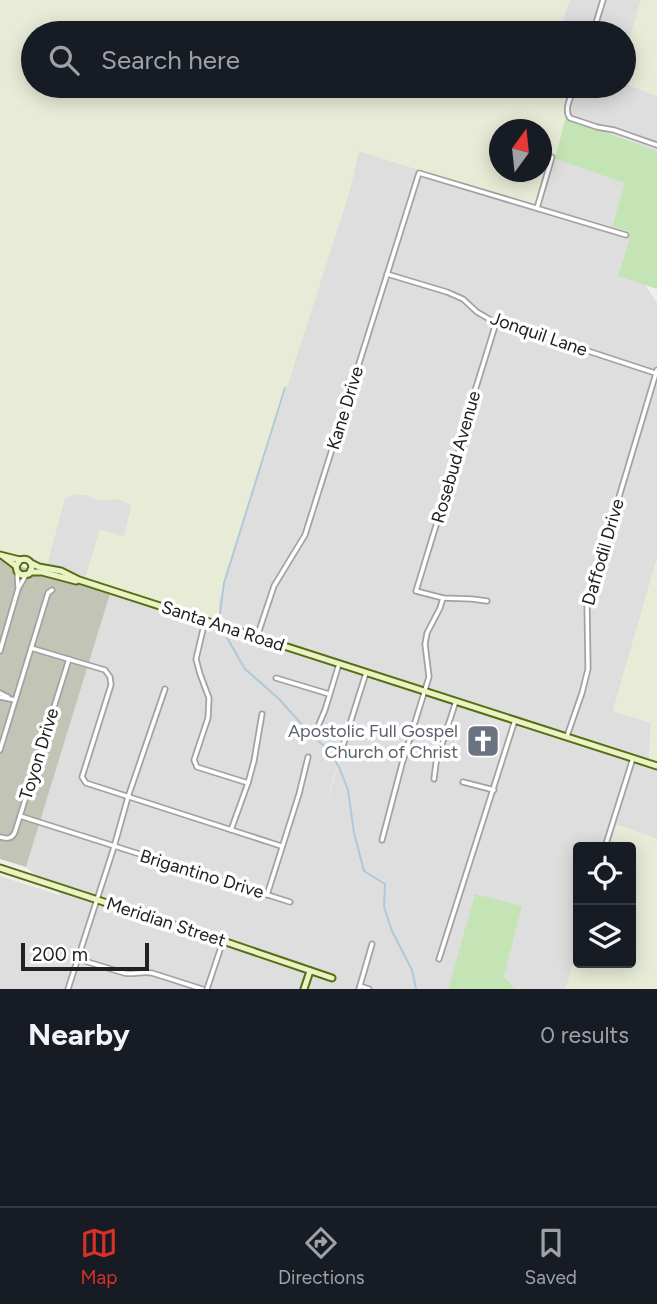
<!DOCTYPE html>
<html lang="en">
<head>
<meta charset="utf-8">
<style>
	body { margin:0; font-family:Figtree,sans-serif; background:#242831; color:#f1f3f6 }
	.controls { position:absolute; right:21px; bottom:21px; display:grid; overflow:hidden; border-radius:7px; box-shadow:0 4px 18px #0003 }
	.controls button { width:63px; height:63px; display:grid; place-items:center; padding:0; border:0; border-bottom:2px solid #363941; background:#171b24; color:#f1f3f6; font:35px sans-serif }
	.compass { position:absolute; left:489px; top:119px; width:63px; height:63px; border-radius:50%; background:#171b24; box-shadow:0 4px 18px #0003; rotate:15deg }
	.scale { position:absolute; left:21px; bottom:18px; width:128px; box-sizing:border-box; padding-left:7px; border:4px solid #212121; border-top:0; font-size:19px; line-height:24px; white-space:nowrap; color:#212121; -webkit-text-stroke:5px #fff; paint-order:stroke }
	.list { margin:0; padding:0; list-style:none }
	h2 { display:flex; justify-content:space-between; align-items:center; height:91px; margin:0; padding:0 28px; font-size:30px }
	h2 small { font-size:23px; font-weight:400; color:#9ea1a6 }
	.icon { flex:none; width:38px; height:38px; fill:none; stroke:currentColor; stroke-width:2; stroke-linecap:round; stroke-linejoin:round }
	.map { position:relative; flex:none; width:657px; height:989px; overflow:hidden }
	.search { position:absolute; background:#171b24; box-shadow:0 4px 18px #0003; left:21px; right:21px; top:21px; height:77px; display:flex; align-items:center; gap:18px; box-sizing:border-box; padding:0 24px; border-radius:38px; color:#9ea1a6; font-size:26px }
	.sheet { height:217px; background:#171b24 }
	nav { display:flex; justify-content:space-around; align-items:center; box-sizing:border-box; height:98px; border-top:2px solid #363941; background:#171b24; font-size:19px; color:#9ea1a6 }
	nav a { display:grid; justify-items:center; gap:4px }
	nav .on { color:#d93025 }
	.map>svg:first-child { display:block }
	.residential { fill:#dfdede }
	.construction { fill:#c2c4b5 }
	.farmland { fill:#e8ecd7; fill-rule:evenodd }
	.grass { fill:#c5e4b5 }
	.parking { fill:#e1e1e1 }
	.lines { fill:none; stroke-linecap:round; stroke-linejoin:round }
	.stream { stroke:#aec9d9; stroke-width:2 }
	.street-casing { stroke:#a2a2a2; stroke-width:7 }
	.secondary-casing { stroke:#576e12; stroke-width:9 }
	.street { stroke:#fff; stroke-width:3.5 }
	.secondary { stroke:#eaf3c4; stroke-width:5 }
	.labels { text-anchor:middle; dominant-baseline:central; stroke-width:7; stroke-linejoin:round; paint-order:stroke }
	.street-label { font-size:18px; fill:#212121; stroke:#fff }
	.worship-label { font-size:18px; fill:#5b616d; stroke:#fff; text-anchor:end }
</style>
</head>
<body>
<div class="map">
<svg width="657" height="989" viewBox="0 0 657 989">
	<rect width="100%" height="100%" fill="#f0efe9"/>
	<g class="residential">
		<polygon points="570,0 641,0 624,58 624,33 558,33"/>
		<polygon points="624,83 657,96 657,151 571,120 566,116 575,86 624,86"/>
		<polygon points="359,151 535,206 548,156 626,183 612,225 631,232 618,276 644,283 657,303 657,558 613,711 651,723 649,760 284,644 229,625 219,614 218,603 237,541"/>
		<polygon points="75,494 87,495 99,500 119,499 132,505 124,537 100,530 85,579 46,567 65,498"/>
		<polygon points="110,594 365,675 321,819 367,676 657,770 657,839 617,825 610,847 578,847 578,948 566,989 515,989 504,976 521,906 448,989 449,989 0,989 0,876 62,896 26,867"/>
	</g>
	<polygon class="construction" points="0,560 110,594 26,867 0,859"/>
	<g class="farmland">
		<path d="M0,0h570l-12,33h-525v53h542l-20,73 -7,-2 -13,49 -176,-55 -9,39 -132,413 1,11 10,11 -144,-46 15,-49 24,6 8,-30 -13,-7 -21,1 -11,-5 -11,-1 -11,4 -19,69 -46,-15zM500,130h42v42h-42z"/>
		<polygon points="641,0 657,0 657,96 624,83 624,58"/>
		<polygon points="657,559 657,762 649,760 651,723 613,711"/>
		<polygon points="616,825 657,839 657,989 566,989 578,948 578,963 631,963 631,847 610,847"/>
	</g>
	<g class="grass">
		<polygon points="566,116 571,120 657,151 657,289 618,276 631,232 612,226 625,183 555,159"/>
		<polygon points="475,894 522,906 504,976 515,989 448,989"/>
	</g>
	<polygon class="parking" points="478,712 512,722 501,761 486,756 487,752 491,753 497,730 490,728 486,731 472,727"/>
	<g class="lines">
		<g class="stream">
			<polyline points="219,621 224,583 285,388"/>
			<polyline points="222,629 245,669 279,699 313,737 327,748 339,767 348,790 354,833 364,871 385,884 384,907 392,931 412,970 416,989"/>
		</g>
		<defs>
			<g id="street">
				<polyline points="593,33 603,0"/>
				<path d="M575,86c-3,9 -12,23 -5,32l27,9 17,3 43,15"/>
				<polyline points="537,208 552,157"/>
				<polyline points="387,274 447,292 463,299 477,312 496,323 527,331 655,373"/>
				<polyline points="17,571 18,587"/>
				<polyline points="487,601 472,599 443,598 416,591 471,411 473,397 496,323"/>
				<polyline points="205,621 196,659 200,674 209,698 208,718 194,760 197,767 248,783"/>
				<polyline points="257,637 274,586 305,535 419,173 626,235"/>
				<polyline points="31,648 105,670 110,677 111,685 82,777 86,783 281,846"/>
				<polyline points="0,651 18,589 26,575"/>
				<polyline points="276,678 329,694"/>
				<polyline points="0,693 8,697"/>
				<polyline points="0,697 15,700"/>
				<polyline points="319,724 325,710 339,664"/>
				<polyline points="567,736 582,693 588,669 587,604 657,370"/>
				<polyline points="0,750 48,593 52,590"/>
				<polyline points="341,752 366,673"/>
				<polyline points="434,779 436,763 456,701"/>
				<polyline points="463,782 494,790"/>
				<polyline points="20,816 290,902"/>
				<polyline points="231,830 248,783 254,761 262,714"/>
				<path d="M0,837c7,2 12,2 15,-5l54,-173"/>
				<polyline points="382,840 402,764 429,677 425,644 427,633 440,608 443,598"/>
				<polyline points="605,847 633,758"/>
				<polyline points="267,895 299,794 308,757"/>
				<path d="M78,959l46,14c10,2 18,-2 28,0l50,16"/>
				<polyline points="439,959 515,720"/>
				<polyline points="360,986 369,989"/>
				<polyline points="68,989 114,847 128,797 165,689"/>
				<polyline points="207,989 223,941"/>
				<polyline points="359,989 372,944"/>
			</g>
			<g id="secondary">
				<polyline points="0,555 20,560"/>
				<path d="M4,557l12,9 1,5 4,4 8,-1 3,-7c-1,-7 -6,-9 -12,-7l-4,6"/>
				<polyline points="31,563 39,567 61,571 79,580 657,766"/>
				<polyline points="30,572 42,572 76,581"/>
				<polyline points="0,868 223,941 332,978"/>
				<polyline points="304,989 310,971"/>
			</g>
		</defs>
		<use href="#street" class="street-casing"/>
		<use href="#secondary" class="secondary-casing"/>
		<use href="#street" class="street"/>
		<use href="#secondary" class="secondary"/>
	</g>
	<defs>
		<symbol id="church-square" viewBox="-11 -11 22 22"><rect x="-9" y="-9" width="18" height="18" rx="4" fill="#6b7280" stroke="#fff"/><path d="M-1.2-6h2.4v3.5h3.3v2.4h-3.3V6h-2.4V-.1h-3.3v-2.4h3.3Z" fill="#fff"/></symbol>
	</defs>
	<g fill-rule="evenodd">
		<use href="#church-square" x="464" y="722" width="38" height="38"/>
	</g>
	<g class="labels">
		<g class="street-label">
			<text transform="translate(539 334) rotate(19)">Jonquil Lane</text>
			<text transform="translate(345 408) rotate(-73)">Kane Drive</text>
			<text transform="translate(456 457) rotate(-74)">Rosebud Avenue</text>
			<text transform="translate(603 552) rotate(-74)">Daffodil Drive</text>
			<text transform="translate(223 626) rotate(18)">Santa Ana Road</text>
			<text transform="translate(39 754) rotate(-73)">Toyon Drive</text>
			<text transform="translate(202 874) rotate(17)">Brigantino Drive</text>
			<text transform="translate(166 922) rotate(18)">Meridian Street</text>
		</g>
		<g class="worship-label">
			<text x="458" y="731">Apostolic Full Gospel<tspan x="458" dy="21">Church of Christ</tspan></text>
		</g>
	</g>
</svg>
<div class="controls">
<button><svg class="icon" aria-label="locate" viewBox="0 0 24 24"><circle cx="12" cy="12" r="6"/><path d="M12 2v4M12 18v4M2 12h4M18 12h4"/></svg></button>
<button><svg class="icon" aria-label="layers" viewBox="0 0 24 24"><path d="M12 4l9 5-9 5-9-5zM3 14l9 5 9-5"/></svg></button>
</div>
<svg class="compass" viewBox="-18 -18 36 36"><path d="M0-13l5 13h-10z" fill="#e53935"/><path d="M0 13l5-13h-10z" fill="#9ea1a6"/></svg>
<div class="scale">200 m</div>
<div class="search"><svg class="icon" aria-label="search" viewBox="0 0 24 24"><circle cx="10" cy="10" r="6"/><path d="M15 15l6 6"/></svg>Search here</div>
</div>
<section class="sheet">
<h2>Nearby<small>0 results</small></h2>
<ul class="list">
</ul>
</section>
<nav>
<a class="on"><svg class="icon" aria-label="map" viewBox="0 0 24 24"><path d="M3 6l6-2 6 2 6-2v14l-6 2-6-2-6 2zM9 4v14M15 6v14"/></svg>Map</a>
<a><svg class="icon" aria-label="directions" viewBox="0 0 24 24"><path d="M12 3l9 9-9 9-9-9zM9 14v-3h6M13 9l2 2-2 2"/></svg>Directions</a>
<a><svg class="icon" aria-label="saved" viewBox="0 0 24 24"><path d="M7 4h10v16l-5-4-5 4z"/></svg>Saved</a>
</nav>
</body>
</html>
